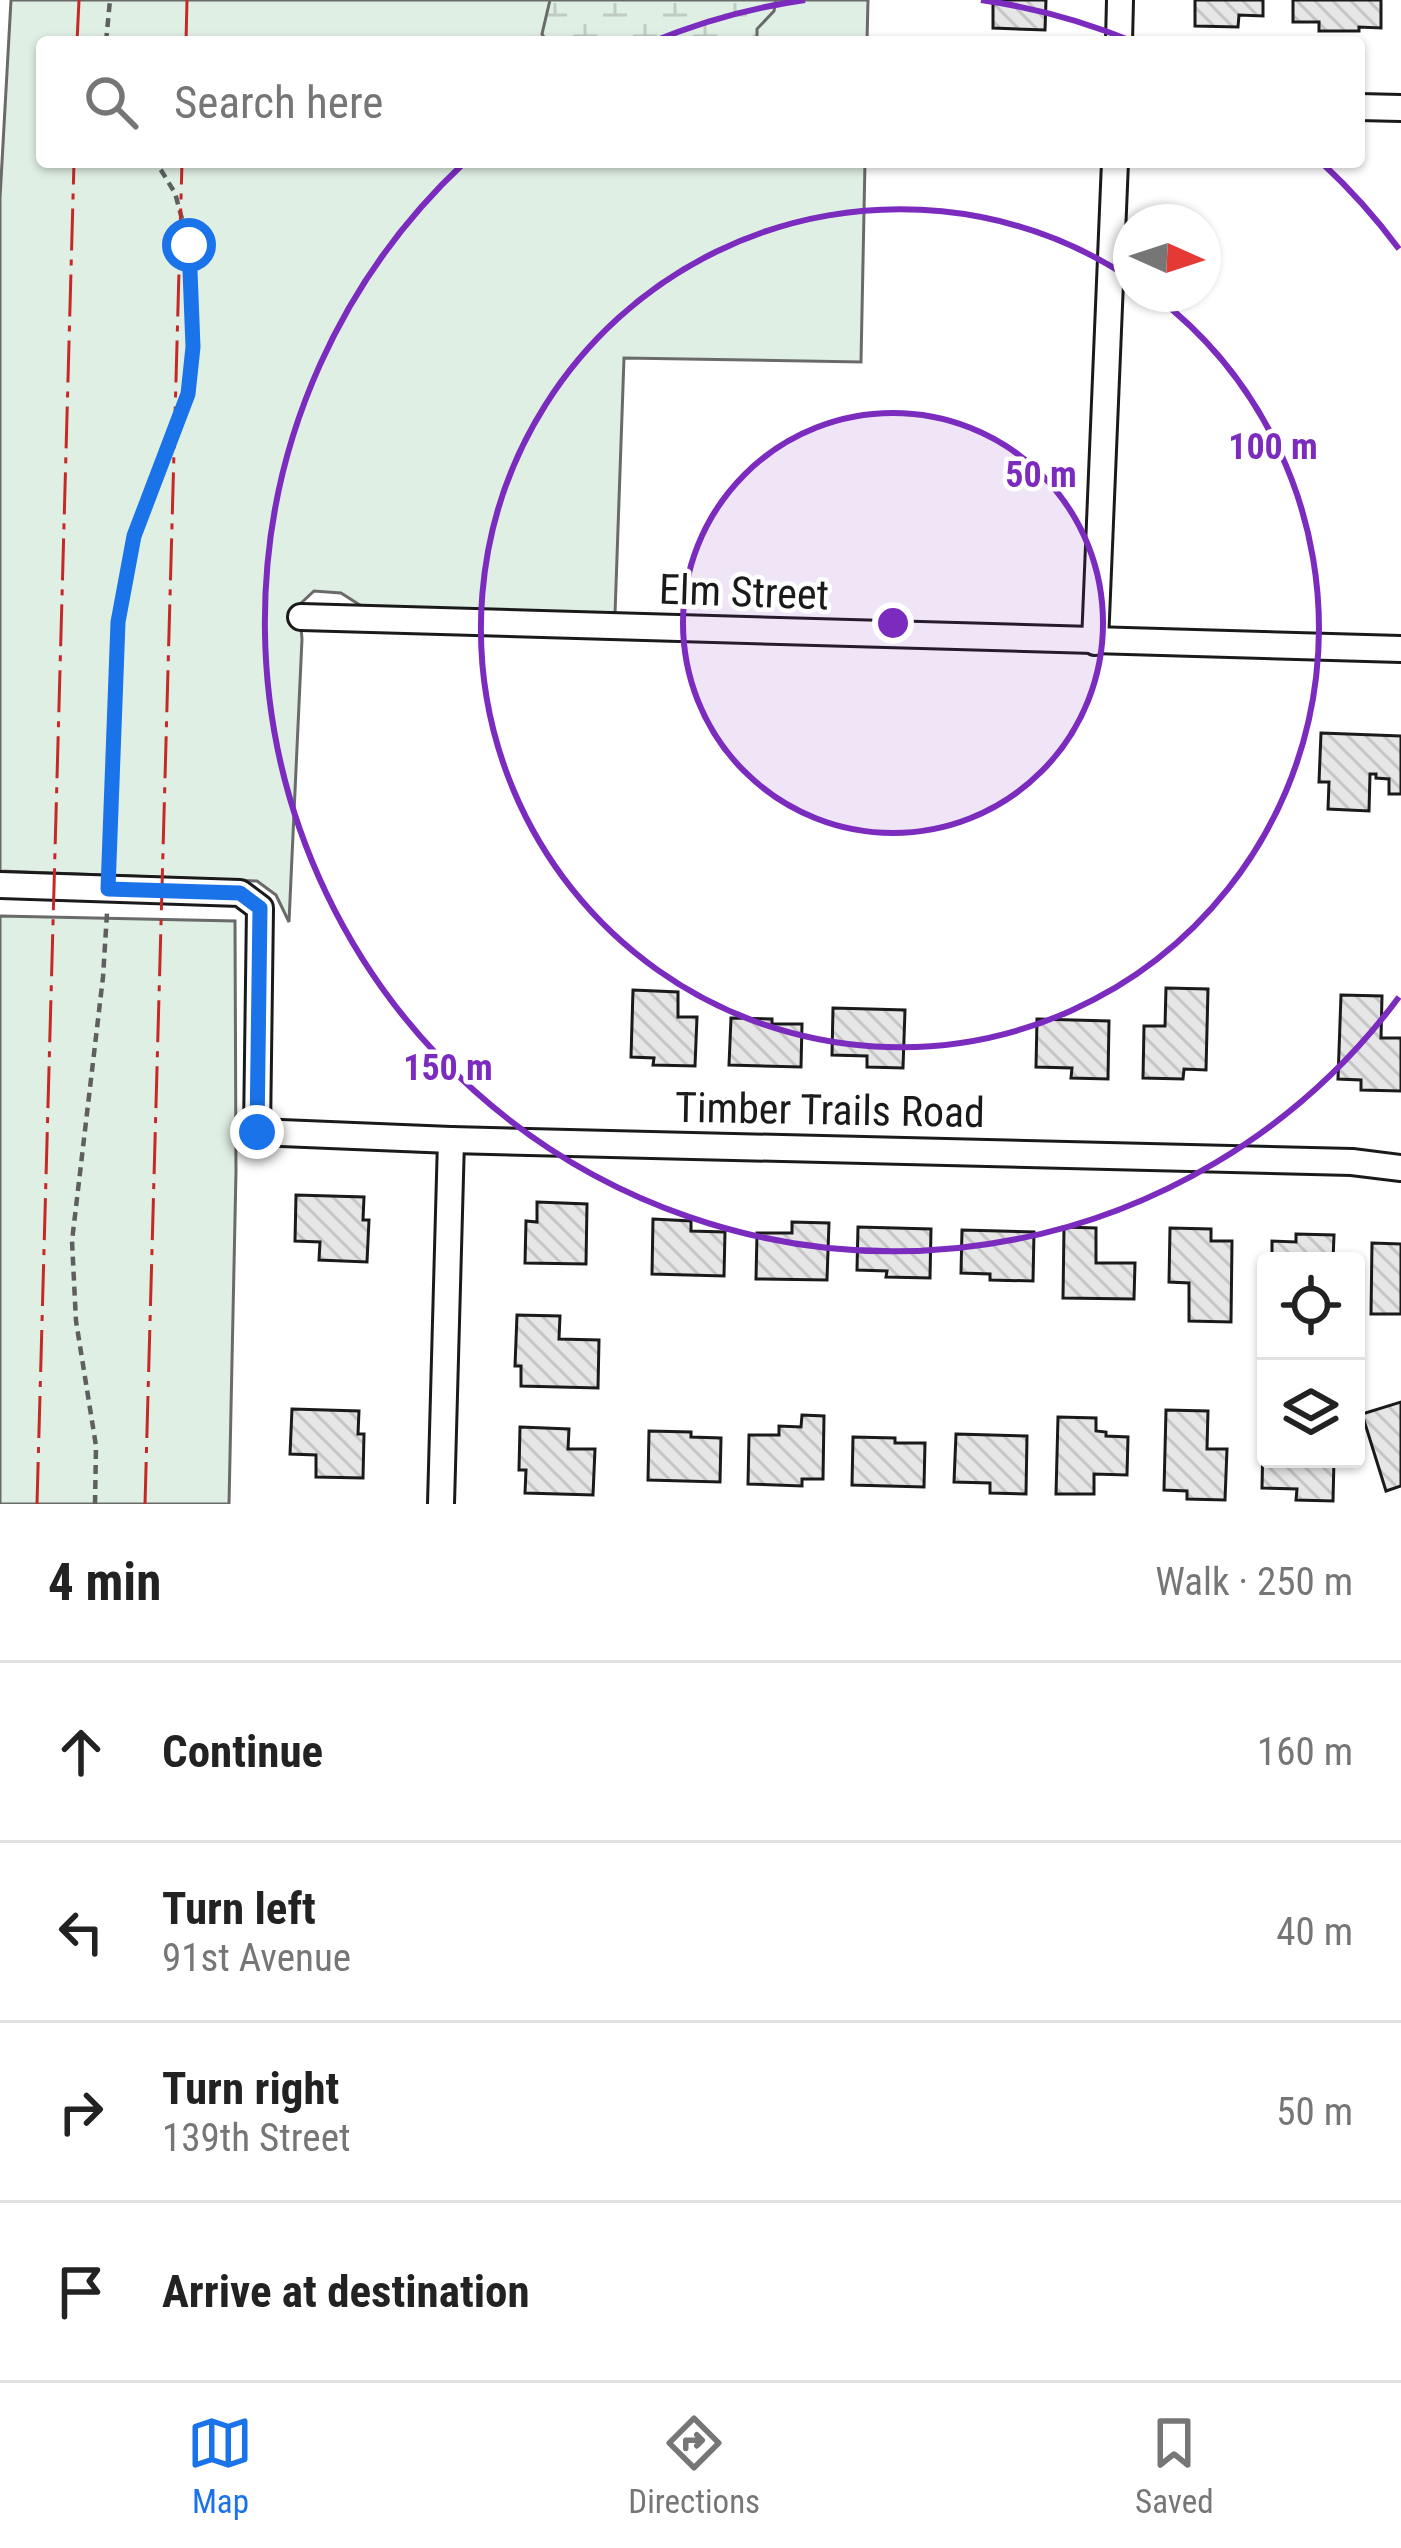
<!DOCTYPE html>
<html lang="en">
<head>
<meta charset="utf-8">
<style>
	body { margin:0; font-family:"Roboto Condensed",sans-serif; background:#f2f2f2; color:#222 }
	.controls { position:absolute; right:36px; bottom:36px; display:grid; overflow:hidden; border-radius:12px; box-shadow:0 3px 9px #0004 }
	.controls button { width:108px; height:108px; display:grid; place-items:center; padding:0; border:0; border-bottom:3px solid #e0e0e0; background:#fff; color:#222; font:60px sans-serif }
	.compass { position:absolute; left:1113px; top:204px; width:108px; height:108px; border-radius:50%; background:#fff; box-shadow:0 3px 9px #0004; rotate:93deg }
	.stop { position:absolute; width:36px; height:36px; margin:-27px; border:9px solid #1a73e8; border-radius:50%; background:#fff }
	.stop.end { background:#1a73e8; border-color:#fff; box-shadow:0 3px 12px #0008 }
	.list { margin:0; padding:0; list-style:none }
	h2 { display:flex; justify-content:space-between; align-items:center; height:156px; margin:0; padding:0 48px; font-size:51px }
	h2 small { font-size:39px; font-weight:400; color:#767676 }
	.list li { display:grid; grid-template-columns:78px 1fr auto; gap:36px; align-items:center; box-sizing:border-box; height:180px; padding:0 48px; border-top:3px solid #e0e0e0 }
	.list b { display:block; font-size:45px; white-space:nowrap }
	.list p { margin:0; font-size:39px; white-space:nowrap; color:#767676 }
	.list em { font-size:39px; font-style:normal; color:#767676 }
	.icon { flex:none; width:66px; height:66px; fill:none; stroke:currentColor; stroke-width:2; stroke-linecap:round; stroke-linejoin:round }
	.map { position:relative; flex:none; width:1401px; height:1504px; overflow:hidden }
	.search { position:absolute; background:#fff; box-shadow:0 3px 9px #0004; left:36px; right:36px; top:36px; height:132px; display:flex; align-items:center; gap:30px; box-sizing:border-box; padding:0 42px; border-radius:12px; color:#767676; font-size:45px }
	.sheet { height:876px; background:#fff }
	nav { display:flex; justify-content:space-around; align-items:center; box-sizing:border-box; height:168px; border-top:3px solid #e0e0e0; background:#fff; font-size:33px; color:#767676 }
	nav a { display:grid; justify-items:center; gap:6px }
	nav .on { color:#1a73e8 }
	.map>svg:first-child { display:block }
	.grass { fill:#e0efe3; stroke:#6a6a6a; stroke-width:3 }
	.wetland { fill:url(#wetland-marsh); stroke:#6a6a6a; stroke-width:3 }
	.building { fill:url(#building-back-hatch); stroke:#1a1a1a; stroke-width:3 }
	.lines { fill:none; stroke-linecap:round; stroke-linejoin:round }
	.minor-casing { stroke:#1a1a1a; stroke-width:30 }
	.path { stroke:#5f5f5f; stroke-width:4.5; stroke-dasharray:9 6; stroke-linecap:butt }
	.minor { stroke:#fff; stroke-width:24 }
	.power { stroke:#c62828; stroke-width:3; stroke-dasharray:42 9 6 9; stroke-linecap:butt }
	.route { stroke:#1a73e8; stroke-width:15 }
	.ring { fill:none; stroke:#7b2cbf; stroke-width:6 }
	.labels { text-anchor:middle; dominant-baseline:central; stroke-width:9; stroke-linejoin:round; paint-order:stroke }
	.street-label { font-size:42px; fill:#1a1a1a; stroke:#fff }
	.centre { fill:#7b2cbf; stroke:#fff; stroke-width:6 }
	.ring-label { font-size:36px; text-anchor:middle; font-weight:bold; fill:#7b2cbf; stroke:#fff; stroke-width:9; stroke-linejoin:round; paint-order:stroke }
</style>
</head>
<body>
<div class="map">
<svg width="1401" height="1504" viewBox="0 0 1401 1504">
	<defs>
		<pattern id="wetland-marsh" width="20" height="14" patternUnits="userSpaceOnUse" patternTransform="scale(3)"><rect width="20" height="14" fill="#e0efe3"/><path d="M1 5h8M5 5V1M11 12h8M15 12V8" fill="none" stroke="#c0ccc2"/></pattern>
		<pattern id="building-back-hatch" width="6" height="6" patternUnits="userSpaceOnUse" patternTransform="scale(3)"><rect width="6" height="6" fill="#e6e6e6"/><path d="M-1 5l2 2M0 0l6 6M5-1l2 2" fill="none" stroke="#c5c5c5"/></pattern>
	</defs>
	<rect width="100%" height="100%" fill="#fff"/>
	<g class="grass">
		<polygon points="11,0 868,0 867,42 42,42 42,162 865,162 861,362 624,358 615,614 363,607 341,593 314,591 299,605 302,639 289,922 276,895 257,881 0,871 0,198"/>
		<polygon points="0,916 235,921 236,1171 229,1504 0,1504"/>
	</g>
	<polygon class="wetland" points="550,0 776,0 774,11 757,29 757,39 753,42 547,42 542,34"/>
	<g class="building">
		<polygon points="993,0 1046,0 1045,30 993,28"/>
		<polygon points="1195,0 1263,0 1263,16 1239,15 1238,27 1195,26"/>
		<polygon points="1293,0 1381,0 1381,28 1359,27 1359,31 1319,31 1319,22 1293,22"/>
		<polygon points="1321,733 1401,736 1401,794 1389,794 1389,779 1376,778 1376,774 1370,774 1369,811 1328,809 1329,782 1319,782"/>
		<polygon points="1166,988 1208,989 1206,1070 1184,1069 1183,1079 1143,1078 1144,1026 1165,1026"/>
		<polygon points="633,990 678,992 678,1017 697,1017 695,1066 653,1065 654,1058 631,1057"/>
		<polygon points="1341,995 1382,996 1381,1038 1401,1038 1401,1091 1361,1090 1361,1080 1338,1079"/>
		<polygon points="833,1008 905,1010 903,1068 867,1067 867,1056 832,1055"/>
		<polygon points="731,1018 772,1019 772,1024 802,1024 801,1067 729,1065"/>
		<polygon points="1037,1019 1109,1021 1108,1079 1071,1078 1072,1068 1036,1067"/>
		<polygon points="296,1195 364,1197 363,1220 369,1220 367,1262 319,1260 320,1242 295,1241"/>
		<polygon points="537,1202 587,1204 586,1264 525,1263 526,1221 537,1222"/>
		<polygon points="653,1219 691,1221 691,1231 725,1232 724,1276 652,1274"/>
		<polygon points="792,1222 829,1223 827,1280 756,1279 757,1233 792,1233"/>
		<polygon points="858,1227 931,1229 930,1278 886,1277 887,1271 857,1270"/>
		<polygon points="1064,1227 1096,1228 1096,1263 1135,1263 1134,1299 1063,1298"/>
		<polygon points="1170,1228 1211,1229 1211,1241 1232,1241 1231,1322 1189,1321 1189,1283 1169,1282"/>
		<polygon points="962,1230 1034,1232 1033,1281 990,1280 990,1274 961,1273"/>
		<polygon points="1296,1234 1334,1235 1333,1261 1272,1261 1272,1241 1296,1242"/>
		<polygon points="1372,1243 1401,1244 1401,1314 1371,1314"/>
		<polygon points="517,1315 560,1316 559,1339 599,1340 598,1388 521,1386 521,1366 515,1366"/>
		<polygon points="1401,1402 1401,1486 1386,1491 1362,1414"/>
		<polygon points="292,1409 359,1411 358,1434 364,1434 363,1478 316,1477 316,1455 290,1454"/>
		<polygon points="1166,1410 1208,1411 1207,1449 1227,1449 1225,1500 1187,1499 1187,1491 1164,1490"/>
		<polygon points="802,1415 824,1416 823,1479 802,1479 802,1486 748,1484 749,1435 779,1435 779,1426 801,1427"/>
		<polygon points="1058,1417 1096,1418 1096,1431 1106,1432 1106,1436 1128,1437 1127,1475 1094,1474 1094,1494 1056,1494"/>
		<polygon points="520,1427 569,1429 568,1449 595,1449 593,1495 525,1493 526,1470 519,1470"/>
		<polygon points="649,1431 691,1432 691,1437 721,1438 720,1482 648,1480"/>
		<polygon points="956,1434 1027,1436 1026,1494 990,1493 990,1483 954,1482"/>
		<polygon points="853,1437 895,1438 895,1443 925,1443 924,1487 852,1485"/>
		<polygon points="1263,1441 1266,1441 1266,1459 1334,1459 1333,1501 1296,1500 1297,1489 1262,1488"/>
	</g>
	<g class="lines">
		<defs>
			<g id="minor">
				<polyline points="1119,42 1120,0"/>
				<polyline points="1359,107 1401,108"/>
				<polyline points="301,617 1401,649"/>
				<polyline points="1095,642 1115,162"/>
				<polyline points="0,885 240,893 260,908 257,1132 451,1140 1352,1162 1401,1168"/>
				<polyline points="441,1504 451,1140"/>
			</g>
		</defs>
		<use href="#minor" class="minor-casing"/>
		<g class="path">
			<polyline points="106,42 110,0"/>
			<polyline points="109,866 118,622 134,536 188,394 193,347 189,245 175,193 156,162"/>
			<polyline points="95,1504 96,1446 76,1321 72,1241 103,977 107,913"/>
		</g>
		<use href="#minor" class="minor"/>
		<g class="power">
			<polyline points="77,42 79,0"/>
			<polyline points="186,42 187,0"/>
			<polyline points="37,1504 74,162"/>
			<polyline points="145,1504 182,162"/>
		</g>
	</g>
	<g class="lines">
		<polyline class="route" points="189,245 193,347 188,394 134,536 118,622 108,889 240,893 260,908 257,1132"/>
	</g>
	<circle cx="893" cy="623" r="210" fill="#7b2cbf" fill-opacity=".12"/>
	<g class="ring">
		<circle cx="893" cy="623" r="210"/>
		<path d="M1154 295A419 419 0 1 1 1130 278"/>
		<path d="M1399 997A629 629 0 1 1 464 163M652 42A629 629 0 0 1 805 0M981 0A629 629 0 0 1 1134 42M1322 163A629 629 0 0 1 1399 249"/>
	</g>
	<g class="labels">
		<g class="street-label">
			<text transform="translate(744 592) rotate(2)">Elm Street</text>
			<text transform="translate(830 1110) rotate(1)">Timber Trails Road</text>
		</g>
	</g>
	<circle cx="893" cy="623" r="18" class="centre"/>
	<g class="ring-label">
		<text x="1273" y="459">100 m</text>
		<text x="1041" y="487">50 m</text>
		<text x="448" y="1080">150 m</text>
	</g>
</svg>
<div class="controls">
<button><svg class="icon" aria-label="locate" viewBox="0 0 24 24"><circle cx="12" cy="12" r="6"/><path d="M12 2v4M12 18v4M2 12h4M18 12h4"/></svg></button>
<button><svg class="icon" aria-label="layers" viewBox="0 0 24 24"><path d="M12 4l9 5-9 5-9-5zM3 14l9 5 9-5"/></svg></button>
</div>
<svg class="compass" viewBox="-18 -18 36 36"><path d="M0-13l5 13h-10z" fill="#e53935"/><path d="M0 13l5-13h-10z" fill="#767676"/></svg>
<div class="stop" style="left:189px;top:245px"></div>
<div class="stop end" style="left:257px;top:1132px"></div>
<div class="search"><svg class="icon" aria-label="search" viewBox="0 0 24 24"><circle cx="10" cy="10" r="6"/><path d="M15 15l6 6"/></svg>Search here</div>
</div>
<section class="sheet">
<h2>4 min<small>Walk · 250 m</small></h2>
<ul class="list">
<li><svg class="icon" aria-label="ahead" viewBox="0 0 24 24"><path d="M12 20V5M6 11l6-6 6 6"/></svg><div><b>Continue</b></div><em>160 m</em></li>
<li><svg class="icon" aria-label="left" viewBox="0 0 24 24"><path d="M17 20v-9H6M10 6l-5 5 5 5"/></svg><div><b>Turn left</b><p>91st Avenue</p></div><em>40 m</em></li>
<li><svg class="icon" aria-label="right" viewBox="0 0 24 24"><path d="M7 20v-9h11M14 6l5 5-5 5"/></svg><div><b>Turn right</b><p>139th Street</p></div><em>50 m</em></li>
<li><svg class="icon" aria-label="arrive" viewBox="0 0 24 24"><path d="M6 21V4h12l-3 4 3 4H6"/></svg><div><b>Arrive at destination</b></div></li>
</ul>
</section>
<nav>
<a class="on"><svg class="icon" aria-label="map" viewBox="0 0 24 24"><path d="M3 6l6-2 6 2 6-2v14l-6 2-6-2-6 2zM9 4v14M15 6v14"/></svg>Map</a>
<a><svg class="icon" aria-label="directions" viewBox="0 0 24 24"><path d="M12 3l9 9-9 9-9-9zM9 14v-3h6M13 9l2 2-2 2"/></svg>Directions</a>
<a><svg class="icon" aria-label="saved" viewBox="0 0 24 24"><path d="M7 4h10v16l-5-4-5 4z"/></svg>Saved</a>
</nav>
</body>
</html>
